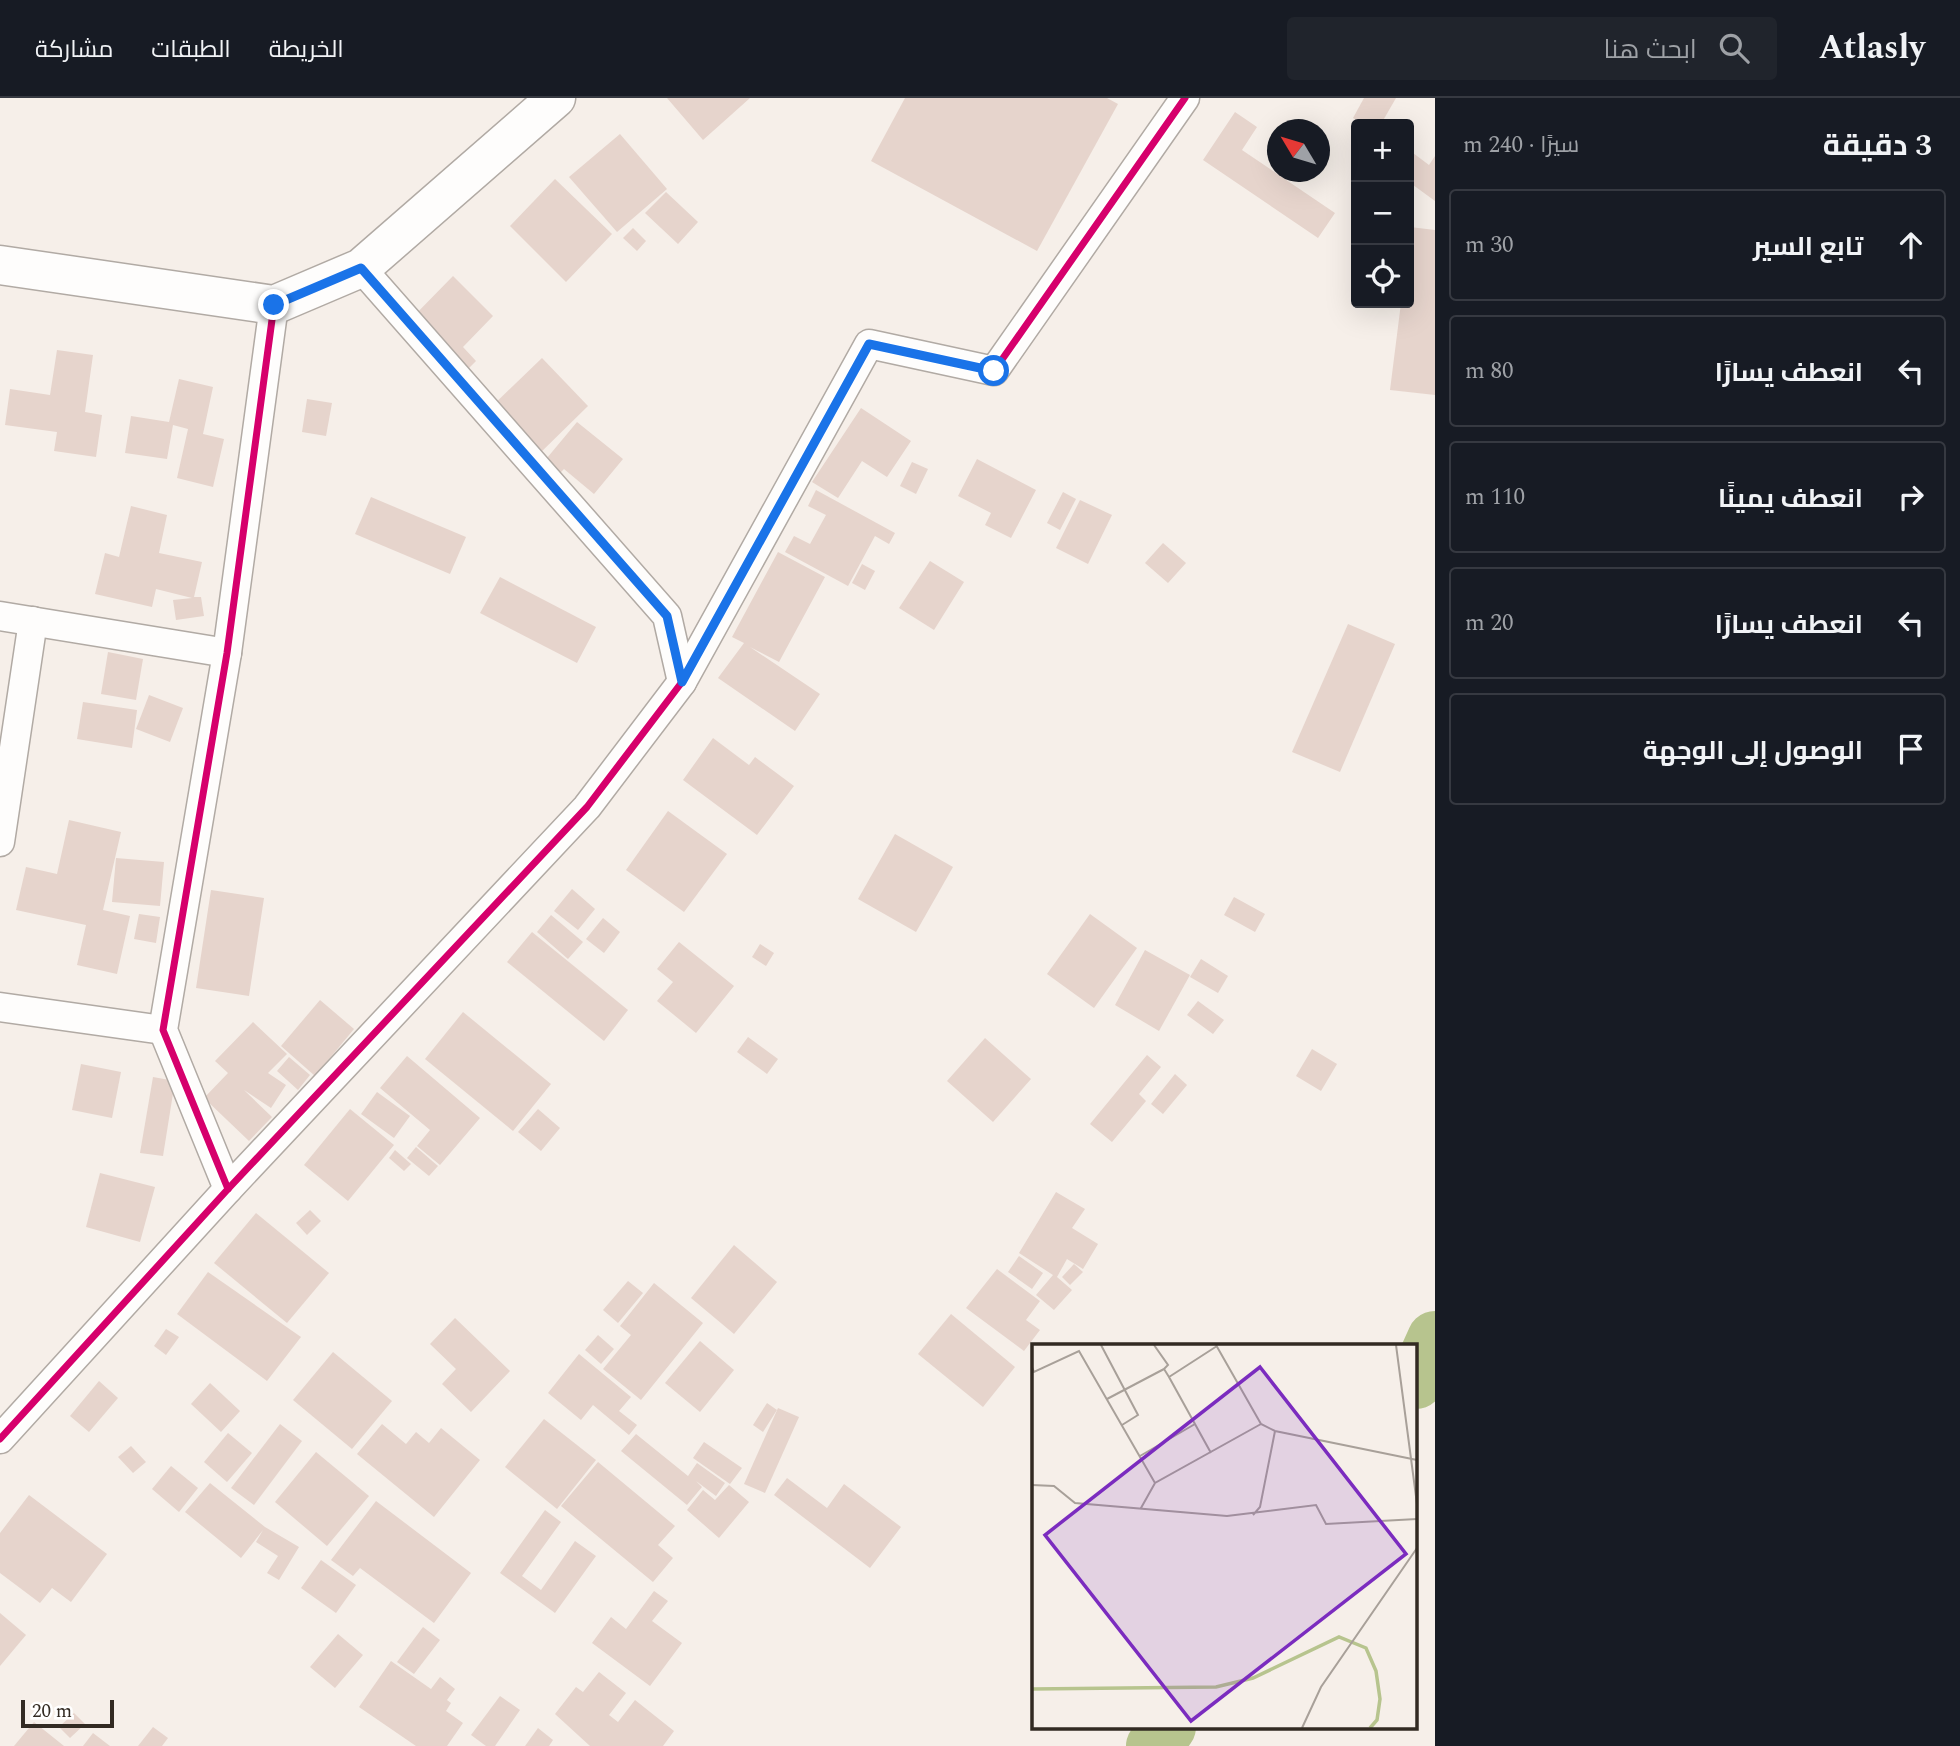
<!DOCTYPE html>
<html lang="ar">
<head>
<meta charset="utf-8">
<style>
	body { margin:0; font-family:Spectral,Cairo,serif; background:#20242c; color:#f1f3f6; direction:rtl }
	.controls { position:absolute; right:21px; top:21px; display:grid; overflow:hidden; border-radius:7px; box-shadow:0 7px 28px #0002 }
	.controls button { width:63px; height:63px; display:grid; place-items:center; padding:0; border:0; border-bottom:2px solid #363941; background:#171b24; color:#f1f3f6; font:35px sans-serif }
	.compass { position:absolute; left:1267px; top:21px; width:63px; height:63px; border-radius:50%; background:#171b24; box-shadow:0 7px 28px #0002; rotate:308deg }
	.scale { position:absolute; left:21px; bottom:18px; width:93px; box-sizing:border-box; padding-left:7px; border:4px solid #322a22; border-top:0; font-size:19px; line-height:24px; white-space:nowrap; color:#322a22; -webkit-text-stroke:5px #fff; paint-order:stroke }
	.stop { position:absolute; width:21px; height:21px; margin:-16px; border:5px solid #1a73e8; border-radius:50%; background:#fff }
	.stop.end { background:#1a73e8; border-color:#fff; box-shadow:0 2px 7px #0008 }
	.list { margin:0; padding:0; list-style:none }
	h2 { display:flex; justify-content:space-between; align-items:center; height:91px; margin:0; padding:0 28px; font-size:30px }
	h2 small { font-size:23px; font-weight:400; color:#9ea1a6 }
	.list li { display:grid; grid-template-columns:46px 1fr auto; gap:21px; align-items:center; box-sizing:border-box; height:112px; margin:0 14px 14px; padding:0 14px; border:2px solid #363941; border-radius:7px }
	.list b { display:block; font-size:26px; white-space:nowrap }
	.list em { font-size:23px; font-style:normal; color:#9ea1a6 }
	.icon { flex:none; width:38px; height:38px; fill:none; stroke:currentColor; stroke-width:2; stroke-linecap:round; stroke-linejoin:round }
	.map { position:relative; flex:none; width:1435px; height:1648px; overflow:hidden; direction:ltr }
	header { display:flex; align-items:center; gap:42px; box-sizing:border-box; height:98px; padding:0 35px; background:#171b24; border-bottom:2px solid #363941 }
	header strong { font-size:33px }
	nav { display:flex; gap:38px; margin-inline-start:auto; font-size:24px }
	.search { width:490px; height:63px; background:#20242c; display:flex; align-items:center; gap:18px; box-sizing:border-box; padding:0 24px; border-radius:7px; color:#9ea1a6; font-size:26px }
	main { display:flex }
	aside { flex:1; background:#171b24 }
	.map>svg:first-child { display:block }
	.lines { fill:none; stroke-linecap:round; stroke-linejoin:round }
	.river { stroke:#b7c48e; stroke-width:56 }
	.building { fill:#e6d4cc }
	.street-casing { stroke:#b1aaa4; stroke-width:31 }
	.secondary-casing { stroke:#b1aaa4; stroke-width:41 }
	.street { stroke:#fefdfc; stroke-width:28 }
	.secondary { stroke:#fefdfc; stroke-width:38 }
	.cycleway-casing { stroke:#fff; stroke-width:11 }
	.cycleway { stroke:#d6006c; stroke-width:7 }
	.route { stroke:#1a73e8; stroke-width:9 }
	.inset-river { fill:none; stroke:#b7c48e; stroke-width:3.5 }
	.inset-road { fill:none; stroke:#a8a099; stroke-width:2 }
	.view { fill:#7b2cbf; fill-opacity:0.15; stroke:#7b2cbf; stroke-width:3.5 }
	.inset-edge { fill:none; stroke:#322a22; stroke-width:3.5 }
</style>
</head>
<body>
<header>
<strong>Atlasly</strong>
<div class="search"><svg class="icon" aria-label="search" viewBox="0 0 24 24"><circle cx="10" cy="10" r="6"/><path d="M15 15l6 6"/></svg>ابحث هنا</div>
<nav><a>الخريطة</a><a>الطبقات</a><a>مشاركة</a></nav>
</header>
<main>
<aside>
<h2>3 دقيقة<small>سيرًا · 240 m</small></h2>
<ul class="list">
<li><svg class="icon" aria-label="ahead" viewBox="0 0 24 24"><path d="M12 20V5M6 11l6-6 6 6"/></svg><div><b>تابع السير</b></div><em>30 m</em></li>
<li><svg class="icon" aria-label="left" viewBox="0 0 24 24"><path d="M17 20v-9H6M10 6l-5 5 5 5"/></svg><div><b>انعطف يسارًا</b></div><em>80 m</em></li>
<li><svg class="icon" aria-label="right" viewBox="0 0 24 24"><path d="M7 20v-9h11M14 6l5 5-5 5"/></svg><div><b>انعطف يمينًا</b></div><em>110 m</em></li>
<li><svg class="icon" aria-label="left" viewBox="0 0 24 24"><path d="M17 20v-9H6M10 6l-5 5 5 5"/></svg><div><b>انعطف يسارًا</b></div><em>20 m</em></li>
<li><svg class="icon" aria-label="arrive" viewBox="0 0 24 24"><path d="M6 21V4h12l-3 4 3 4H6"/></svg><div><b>الوصول إلى الوجهة</b></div></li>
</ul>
</aside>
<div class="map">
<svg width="1435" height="1648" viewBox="0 0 1435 1648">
	<rect width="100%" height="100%" fill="#f6efe9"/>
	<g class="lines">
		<g class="river">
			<polyline points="1416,1283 1435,1241"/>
			<polyline points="1154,1648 1168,1629"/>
		</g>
	</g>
	<g class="building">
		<polygon points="667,0 750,0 703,42"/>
		<polygon points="905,0 1107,0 1118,6 1037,153 871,63"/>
		<polygon points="1364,0 1396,0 1381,26 1364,26 1353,20"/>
		<polygon points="1235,14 1257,29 1242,52 1335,115 1318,140 1203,62"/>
		<polygon points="620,36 667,91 617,134 569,79"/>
		<polygon points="1409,52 1429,67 1435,58 1435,103 1409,84"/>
		<polygon points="555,81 612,136 566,184 510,128"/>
		<polygon points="666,94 698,124 678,146 645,115"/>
		<polygon points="1410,129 1435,132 1435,297 1390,292 1401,205 1409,205"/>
		<polygon points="633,130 646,143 637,153 623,140"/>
		<polygon points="453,178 493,218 463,249 476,263 464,275 410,222"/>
		<polygon points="57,252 93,257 85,314 102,317 96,359 54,353 57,334 5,327 10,291 50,297"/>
		<polygon points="542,260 588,308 534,361 487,313"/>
		<polygon points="179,281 213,289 203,336 224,341 213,389 177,380 188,331 173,327 167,361 125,355 131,318 169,324"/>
		<polygon points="307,301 332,305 326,338 302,334"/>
		<polygon points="861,310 911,343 887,379 862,363 838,400 812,384"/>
		<polygon points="577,324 623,361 594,396 564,371 557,378 542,366"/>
		<polygon points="977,361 1036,392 1011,440 985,427 991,415 958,398"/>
		<polygon points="912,364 928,371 916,396 900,388"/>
		<polygon points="816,392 895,435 889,446 875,438 848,488 785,454 794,438 810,446 826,417 808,408"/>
		<polygon points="1063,394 1076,401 1060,432 1047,425"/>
		<polygon points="371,399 466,439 450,476 355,436"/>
		<polygon points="1080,402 1112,417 1088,466 1056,450"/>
		<polygon points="131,408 167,417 159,455 202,464 194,499 201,499 204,518 176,522 173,502 192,500 156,491 152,509 95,496 105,455 119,459"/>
		<polygon points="1163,445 1186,465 1168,485 1145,465"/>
		<polygon points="778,454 825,479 779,564 750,549 820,596 795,633 718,580 744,545 732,539"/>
		<polygon points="930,463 964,484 934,532 899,510"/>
		<polygon points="862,466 875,473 865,492 852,485"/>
		<polygon points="500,479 596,529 577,565 480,515"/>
		<polygon points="1348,526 1395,546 1340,674 1292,654"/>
		<polygon points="108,554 143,561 136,602 101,596"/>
		<polygon points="149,597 183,610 170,644 136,631"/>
		<polygon points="83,604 137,612 132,650 77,641"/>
		<polygon points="713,640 749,667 755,659 794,688 757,737 683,682"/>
		<polygon points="668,713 727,756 684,814 626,772"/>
		<polygon points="69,722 121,734 103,812 130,818 117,876 77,867 86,827 16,812 26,769 57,776"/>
		<polygon points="895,736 953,769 916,834 858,801"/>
		<polygon points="116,760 164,764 160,808 112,804"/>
		<polygon points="572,791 595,811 578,832 554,813"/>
		<polygon points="211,792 264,800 249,898 196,890"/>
		<polygon points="1234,799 1265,816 1255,834 1224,817"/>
		<polygon points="139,816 160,819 156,845 134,841"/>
		<polygon points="1090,816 1137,850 1094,910 1047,876"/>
		<polygon points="551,817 583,844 568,861 537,834"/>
		<polygon points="603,820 620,834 604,855 586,841"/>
		<polygon points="532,834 628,912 604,943 507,864"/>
		<polygon points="679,844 734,888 696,935 657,903 673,884 657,871"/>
		<polygon points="760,846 774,855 766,868 752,859"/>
		<polygon points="1145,852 1190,877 1159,933 1115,907"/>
		<polygon points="1201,861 1228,878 1218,895 1190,879"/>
		<polygon points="320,902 354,931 315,978 281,948"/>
		<polygon points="1198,903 1224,922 1213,936 1187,917"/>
		<polygon points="463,914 551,986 513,1033 425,961"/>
		<polygon points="253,924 287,956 268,975 286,987 271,1010 244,992 272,1019 249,1043 204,1000 228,975 215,963"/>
		<polygon points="748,939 778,961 767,976 737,954"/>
		<polygon points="985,940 1031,981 993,1024 947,983"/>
		<polygon points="1312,951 1337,966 1321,993 1296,978"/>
		<polygon points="1147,957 1161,969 1139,996 1146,1003 1112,1044 1090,1026"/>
		<polygon points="407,958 480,1020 440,1067 417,1048 430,1032 380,990"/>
		<polygon points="289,959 310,977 298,992 277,973"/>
		<polygon points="81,966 121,974 112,1020 72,1012"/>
		<polygon points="1175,976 1187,987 1163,1016 1151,1006"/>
		<polygon points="153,979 175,983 163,1058 140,1055"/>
		<polygon points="377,994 410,1018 394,1040 361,1016"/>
		<polygon points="350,1011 394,1047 348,1103 304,1067"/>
		<polygon points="538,1011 560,1030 541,1053 518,1034"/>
		<polygon points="416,1049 438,1068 429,1078 407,1060"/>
		<polygon points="395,1052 411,1066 404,1073 389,1060"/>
		<polygon points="100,1075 155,1089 140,1144 86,1129"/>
		<polygon points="1056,1094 1085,1111 1072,1130 1098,1146 1083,1171 1067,1161 1057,1179 1072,1192 1054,1212 1036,1197 1053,1177 1019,1155"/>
		<polygon points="310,1112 321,1123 307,1137 296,1125"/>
		<polygon points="256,1115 329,1175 287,1225 214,1165"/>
		<polygon points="734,1147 777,1184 734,1236 691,1200"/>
		<polygon points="1019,1158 1043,1175 1032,1191 1008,1174"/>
		<polygon points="1074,1166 1083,1174 1070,1187 1062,1179"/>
		<polygon points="997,1171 1040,1203 1026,1222 1040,1232 1024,1253 966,1210"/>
		<polygon points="208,1174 301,1239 267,1283 177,1216"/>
		<polygon points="628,1183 643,1195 618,1225 603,1212"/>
		<polygon points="654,1185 703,1225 641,1302 603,1271 631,1237 620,1228"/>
		<polygon points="951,1216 1015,1269 983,1309 918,1256"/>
		<polygon points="455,1220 510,1273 471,1314 442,1286 456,1271 430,1246"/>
		<polygon points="166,1231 179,1239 166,1257 154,1248"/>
		<polygon points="598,1237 614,1251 601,1266 585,1252"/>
		<polygon points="700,1243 734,1272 700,1314 665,1285"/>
		<polygon points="333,1254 392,1303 352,1351 293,1302"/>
		<polygon points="579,1256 631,1299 619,1313 637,1327 629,1337 593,1307 581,1322 548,1295"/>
		<polygon points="99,1283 118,1300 89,1334 70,1318"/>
		<polygon points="210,1285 240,1313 221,1334 191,1306"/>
		<polygon points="767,1305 777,1312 763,1334 753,1327"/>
		<polygon points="778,1310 799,1319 765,1395 744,1386"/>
		<polygon points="544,1321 596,1362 557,1411 505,1369"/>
		<polygon points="280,1326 302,1343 254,1407 231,1390"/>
		<polygon points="382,1326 406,1346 416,1334 429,1345 441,1330 480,1362 434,1419 357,1356"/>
		<polygon points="228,1335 252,1355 227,1384 204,1364"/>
		<polygon points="636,1336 688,1378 697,1365 725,1385 716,1398 696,1383 702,1389 687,1407 621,1353"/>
		<polygon points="704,1344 742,1370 730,1386 693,1360"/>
		<polygon points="131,1348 146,1364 133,1375 118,1359"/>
		<polygon points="316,1354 369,1398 327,1448 275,1404"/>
		<polygon points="598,1364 675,1428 658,1447 673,1460 653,1484 561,1408"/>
		<polygon points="171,1368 198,1390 179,1414 152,1391"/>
		<polygon points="787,1380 827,1410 844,1386 901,1429 870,1470 774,1397"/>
		<polygon points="210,1385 265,1429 299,1449 279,1482 267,1475 278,1458 256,1444 263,1432 241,1460 185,1414"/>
		<polygon points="729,1387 749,1404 719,1440 687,1412 703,1392 715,1402"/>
		<polygon points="29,1397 107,1456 71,1504 52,1490 40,1505 0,1475 0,1435"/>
		<polygon points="376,1403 471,1475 434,1525 360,1470 353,1478 331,1462"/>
		<polygon points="545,1412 561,1424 522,1478 541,1492 575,1443 596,1458 555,1515 500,1475"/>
		<polygon points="321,1462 356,1487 336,1515 301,1490"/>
		<polygon points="654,1493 668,1503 652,1523 682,1545 650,1588 592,1545 611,1519 626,1531"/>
		<polygon points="0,1515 26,1537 0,1568"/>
		<polygon points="423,1529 440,1542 414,1576 397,1564"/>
		<polygon points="338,1536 363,1557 335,1590 310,1569"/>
		<polygon points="391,1563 431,1591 440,1579 455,1591 447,1602 451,1605 446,1613 463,1625 447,1648 416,1648 359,1609"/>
		<polygon points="599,1574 626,1595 609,1617 618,1624 635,1602 674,1633 663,1648 590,1648 555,1616 576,1589 583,1594"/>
		<polygon points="500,1598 520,1612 495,1648 486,1648 471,1637"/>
		<polygon points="74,1615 85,1626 70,1640 59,1629"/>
		<polygon points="34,1624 64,1648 14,1648"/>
		<polygon points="153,1629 168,1640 162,1648 138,1648"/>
		<polygon points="538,1630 553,1642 549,1648 525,1648"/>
		<polygon points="93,1635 110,1648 83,1648"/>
	</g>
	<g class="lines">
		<defs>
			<g id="street">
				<polyline points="361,170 667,518 682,584"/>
				<polyline points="0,518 227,555"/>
				<polyline points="0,744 33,523"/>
				<polyline points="0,909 163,932"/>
				<polyline points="228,1091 163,932 227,555 274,207"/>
				<polyline points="0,1341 228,1091 587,709 682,584 869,246 994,273 1185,0"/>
			</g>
			<polyline id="secondary" points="0,167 274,207 361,170 556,0"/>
		</defs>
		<use href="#street" class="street-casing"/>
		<use href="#secondary" class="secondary-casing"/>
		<use href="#street" class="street"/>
		<use href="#secondary" class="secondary"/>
		<defs>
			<g id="cycleway">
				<polyline points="228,1091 163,932 227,555 274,207"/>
				<polyline points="0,1341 228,1091 587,709 682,584 869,246 994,273 1185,0"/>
			</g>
		</defs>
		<use href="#cycleway" class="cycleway-casing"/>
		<use href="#cycleway" class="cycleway"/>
	</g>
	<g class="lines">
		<polyline class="route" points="274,207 361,170 667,518 682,584 869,246 994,273"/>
	</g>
	<g transform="translate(1032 1246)">
		<rect width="385" height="385" fill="#f6efe9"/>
		<path class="inset-river" d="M0,345l184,-2 37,-9 86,-41 27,11 10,23 4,28 -3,21 -7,8"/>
		<path class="inset-road" d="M69,1l37,70 -16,10M122,1l14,20 -4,4 5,8M184,1l45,79 14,7 142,29M364,1l21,159M0,23l2,5 45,-21 76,132M75,55l57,-30M179,109l-42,-76 48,-31M108,112l55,-32M0,141l22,1 21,17 152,13 89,-11 10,19 91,-5M109,164l14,-25 106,-59M221,171l7,-8 15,-76M270,384l19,-41 96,-139"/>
		<path class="view" d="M228,23l146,187 -215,167 -146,-186z"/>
		<rect width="385" height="385" class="inset-edge"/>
	</g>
</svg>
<div class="controls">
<button>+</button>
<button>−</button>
<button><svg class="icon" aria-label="locate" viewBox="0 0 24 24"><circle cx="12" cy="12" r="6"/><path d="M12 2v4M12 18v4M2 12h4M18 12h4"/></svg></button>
</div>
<svg class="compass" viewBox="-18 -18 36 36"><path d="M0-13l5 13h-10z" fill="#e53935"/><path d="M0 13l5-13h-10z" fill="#9ea1a6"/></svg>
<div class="scale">20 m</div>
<div class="stop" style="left:994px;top:273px"></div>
<div class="stop end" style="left:274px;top:207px"></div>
</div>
</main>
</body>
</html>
